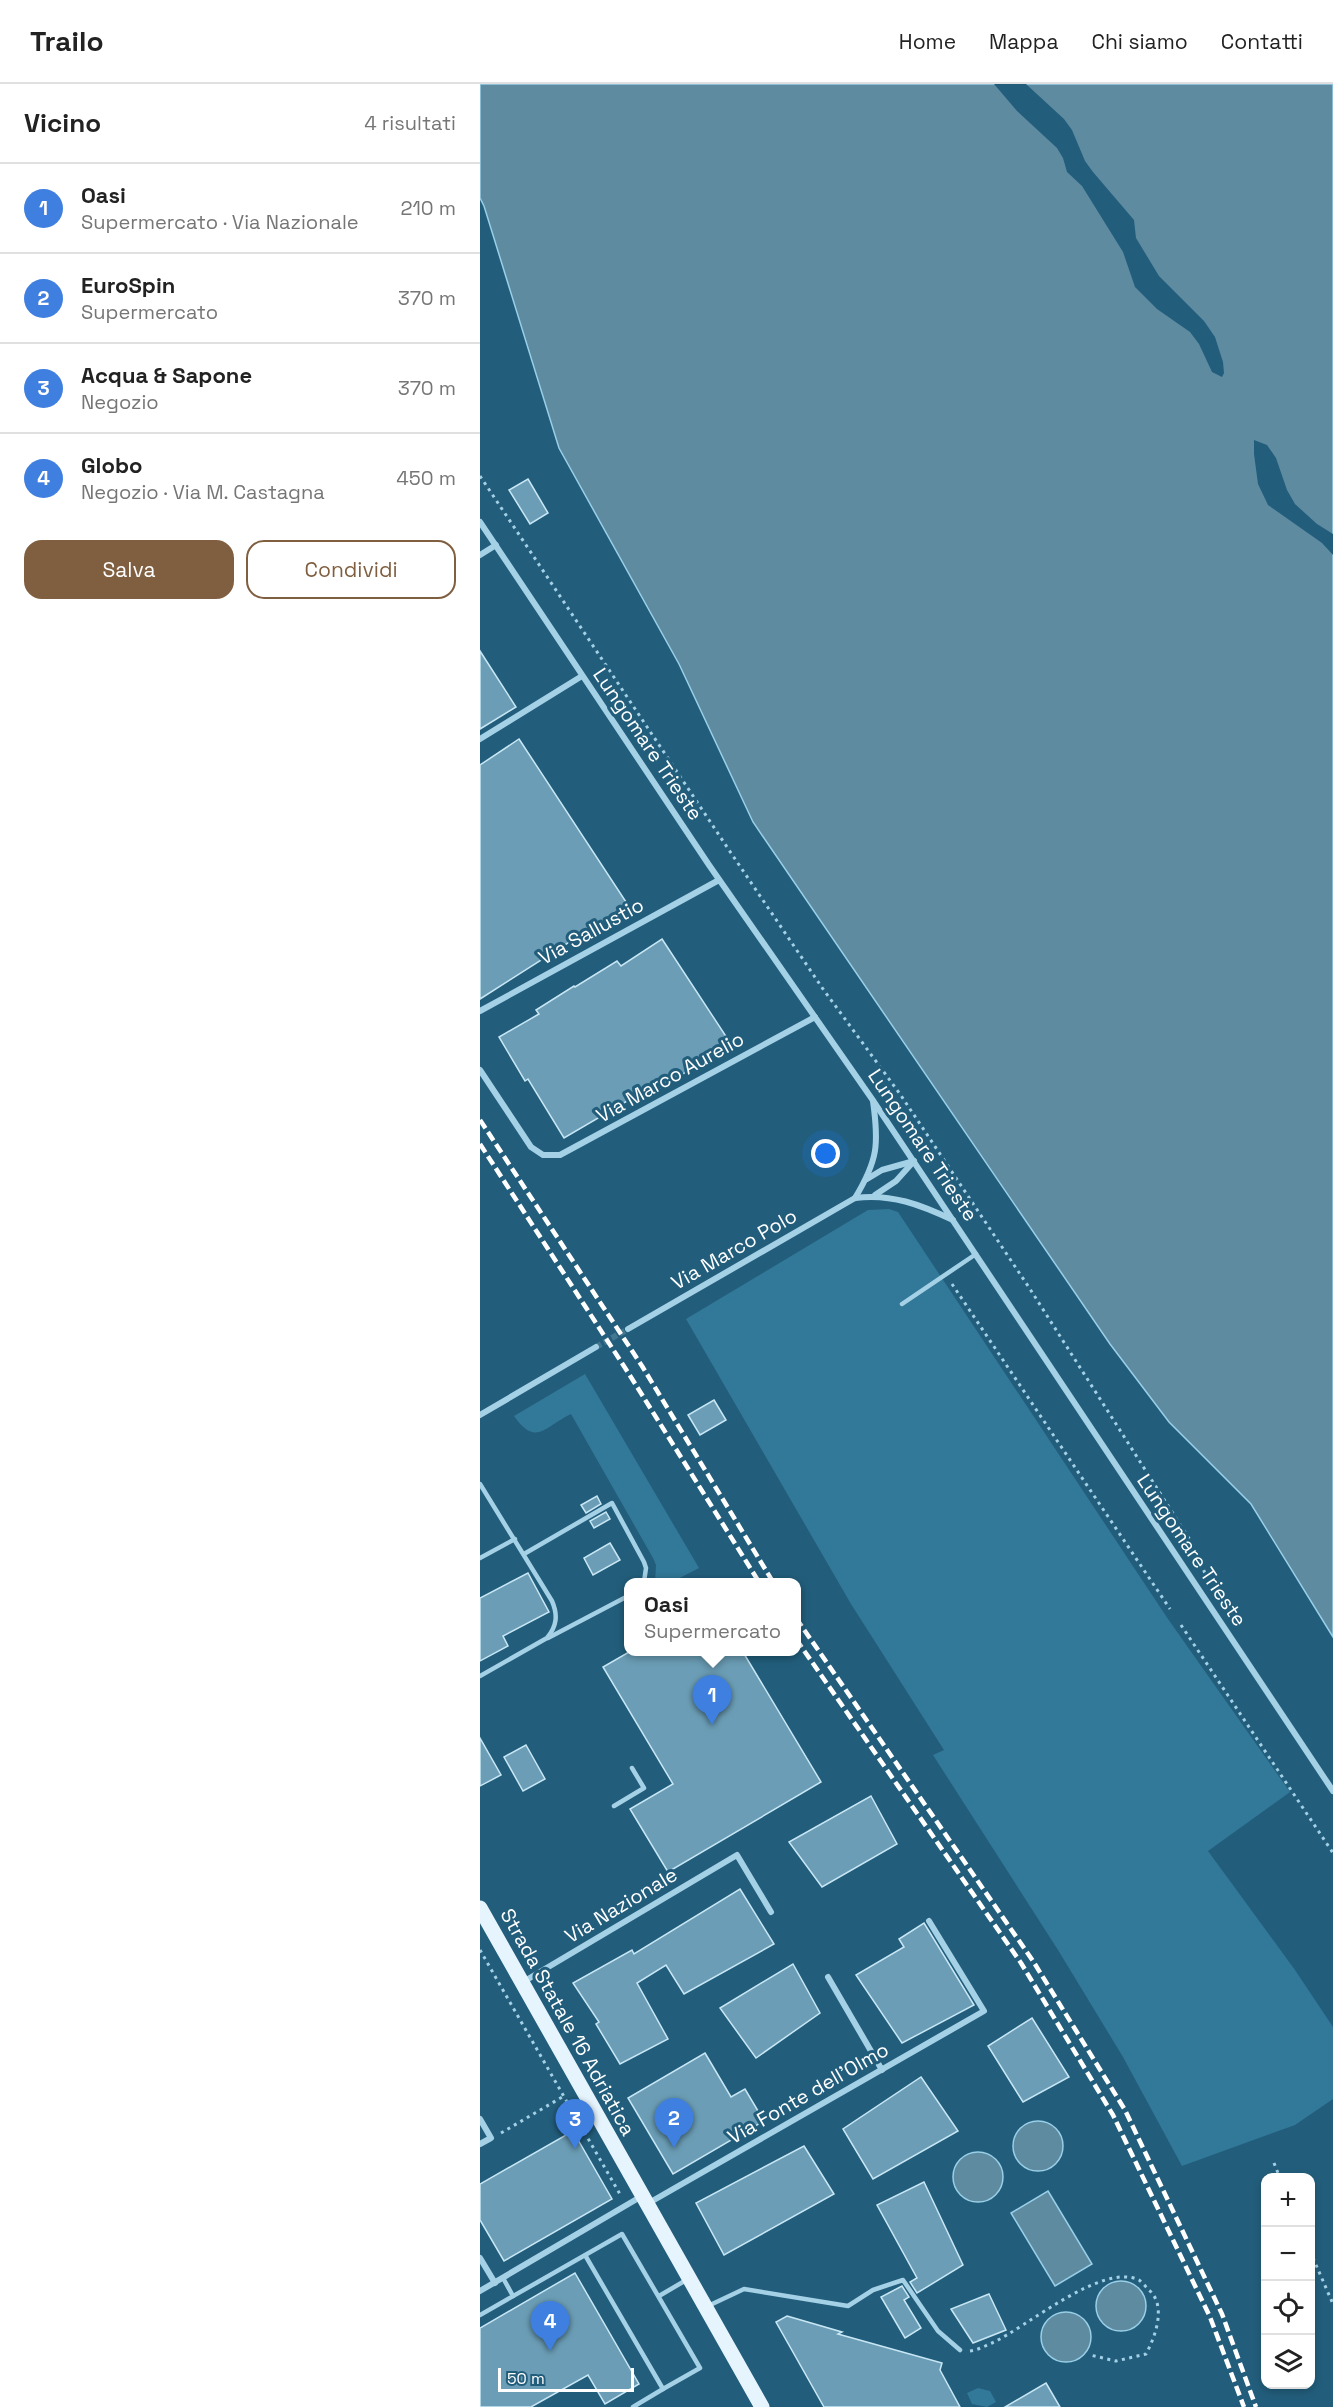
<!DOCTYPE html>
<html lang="it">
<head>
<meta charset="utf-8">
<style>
	body { margin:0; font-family:"Space Grotesk",sans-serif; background:#f2f2f2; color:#222 }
	.controls { position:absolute; right:18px; bottom:18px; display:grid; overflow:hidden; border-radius:12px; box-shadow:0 3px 9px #0003 }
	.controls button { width:54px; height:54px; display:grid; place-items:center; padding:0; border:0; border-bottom:2px solid #e0e0e0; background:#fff; color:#222; font:30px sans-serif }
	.scale { position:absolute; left:18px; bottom:15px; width:136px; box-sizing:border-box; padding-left:6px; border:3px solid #fff; border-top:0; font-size:16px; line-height:21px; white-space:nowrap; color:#fff; -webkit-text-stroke:4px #225e7c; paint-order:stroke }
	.you { position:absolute; left:346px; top:1070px; width:21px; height:21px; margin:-15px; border:4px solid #fff; border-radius:50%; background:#1a73e8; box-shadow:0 0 0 9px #1a73e833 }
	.badge { display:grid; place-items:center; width:39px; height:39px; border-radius:50%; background:#805f41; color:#fff; font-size:20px; font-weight:700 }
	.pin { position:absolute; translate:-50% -50px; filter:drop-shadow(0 2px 3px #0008) }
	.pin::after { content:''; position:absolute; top:32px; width:21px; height:18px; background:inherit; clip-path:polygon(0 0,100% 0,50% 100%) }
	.popup { position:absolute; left:144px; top:1494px; width:177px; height:78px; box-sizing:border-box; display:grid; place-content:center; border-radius:12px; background:#fff; filter:drop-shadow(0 2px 4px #0005); font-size:20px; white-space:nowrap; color:#767676 }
	.popup b { font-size:22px; color:#222 }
	.popup::after { content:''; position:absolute; left:50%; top:100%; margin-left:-12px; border:12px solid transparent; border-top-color:#fff }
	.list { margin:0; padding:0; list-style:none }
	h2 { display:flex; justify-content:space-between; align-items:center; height:78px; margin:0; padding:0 24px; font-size:26px }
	h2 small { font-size:20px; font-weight:400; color:#767676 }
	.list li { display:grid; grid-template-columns:39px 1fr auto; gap:18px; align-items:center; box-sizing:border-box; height:90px; padding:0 24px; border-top:2px solid #e0e0e0 }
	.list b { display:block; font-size:22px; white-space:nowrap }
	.list p { margin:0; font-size:20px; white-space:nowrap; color:#767676 }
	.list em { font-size:20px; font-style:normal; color:#767676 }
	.actions { display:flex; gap:12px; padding:18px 24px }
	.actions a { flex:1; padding:14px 0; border:2px solid #805f41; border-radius:18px; text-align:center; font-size:21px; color:#805f41 }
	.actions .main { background:#805f41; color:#fff }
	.icon { flex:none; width:33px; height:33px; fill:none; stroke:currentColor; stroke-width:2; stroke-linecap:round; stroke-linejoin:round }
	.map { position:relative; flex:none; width:853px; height:2323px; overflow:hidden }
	header { display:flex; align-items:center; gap:36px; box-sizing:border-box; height:84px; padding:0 30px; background:#fff; border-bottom:2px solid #e0e0e0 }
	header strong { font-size:28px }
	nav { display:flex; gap:33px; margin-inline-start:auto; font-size:21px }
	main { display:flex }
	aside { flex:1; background:#fff }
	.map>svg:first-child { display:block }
	.green { fill:#327898 }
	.water { fill:#5f8ba1; stroke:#99cfe7; stroke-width:1.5 }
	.pier { fill:#225e7c }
	.building { fill:#6b9eb6; stroke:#c8e7f5; stroke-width:1.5 }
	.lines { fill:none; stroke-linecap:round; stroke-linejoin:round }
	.street-tunnel { stroke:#437690; stroke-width:6; stroke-dasharray:6 3; stroke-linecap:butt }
	.path { stroke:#a5d1e6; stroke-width:3; stroke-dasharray:3 4.5; stroke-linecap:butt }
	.lane { stroke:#a5d1e6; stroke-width:4.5 }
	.street { stroke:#a5d1e6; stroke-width:6 }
	.primary { stroke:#e6f4fd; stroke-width:15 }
	.rail { stroke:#fff; stroke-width:4.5; stroke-dasharray:10 4.5; stroke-linecap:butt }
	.labels { text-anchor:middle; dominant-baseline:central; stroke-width:6; stroke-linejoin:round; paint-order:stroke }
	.street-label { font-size:20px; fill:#fff; stroke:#225e7c }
</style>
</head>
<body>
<header>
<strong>Trailo</strong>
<nav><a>Home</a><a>Mappa</a><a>Chi siamo</a><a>Contatti</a></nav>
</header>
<main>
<aside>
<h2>Vicino<small>4 risultati</small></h2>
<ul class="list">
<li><span class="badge" style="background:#3f7fe0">1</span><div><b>Oasi</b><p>Supermercato · Via Nazionale</p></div><em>210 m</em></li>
<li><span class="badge" style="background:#3f7fe0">2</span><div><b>EuroSpin</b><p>Supermercato</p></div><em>370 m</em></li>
<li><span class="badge" style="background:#3f7fe0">3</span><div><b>Acqua &amp; Sapone</b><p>Negozio</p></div><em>370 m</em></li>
<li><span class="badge" style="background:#3f7fe0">4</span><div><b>Globo</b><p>Negozio · Via M. Castagna</p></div><em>450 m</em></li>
</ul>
<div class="actions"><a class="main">Salva</a><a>Condividi</a></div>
</aside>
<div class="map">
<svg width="853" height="2323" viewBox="0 0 853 2323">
	<rect width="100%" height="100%" fill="#225e7c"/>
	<g class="green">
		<polygon points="409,1125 418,1128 688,1535 810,1708 728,1767 815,1886 853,1943 853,2015 815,2041 702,2082 643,1973 578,1866 453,1671 464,1666 371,1520 206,1235 388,1126"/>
		<path d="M105,1290l114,194 -27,14h-17l1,-17 -3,-7 -82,-144c-27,13 -35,33 -57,2z"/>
		<polygon points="498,2304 510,2307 516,2318 507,2323 492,2320 487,2309"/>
	</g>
	<g class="water">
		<polygon points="0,0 853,0 853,1553 771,1420 689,1338 630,1260 273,738 199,580 79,364 4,122 0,114"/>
		<circle cx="558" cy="2062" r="25"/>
		<circle cx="498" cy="2093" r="25"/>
		<polygon points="568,2107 612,2180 575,2202 531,2129"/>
		<circle cx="641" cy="2222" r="25"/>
		<circle cx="586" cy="2253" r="25"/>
	</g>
	<g class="pier">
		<polygon points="514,0 546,0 584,35 592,46 605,77 613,88 654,136 656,154 679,192 724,237 735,253 743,278 744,289 742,293 732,288 719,260 710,248 677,225 655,203 643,168 602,102 587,88 583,74 577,64 537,27"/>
		<polygon points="774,356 787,361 796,374 807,406 815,420 837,440 853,450 853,471 842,459 788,421 778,400 774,370"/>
	</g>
	<g class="building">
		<polygon points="48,395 68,429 50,440 29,406"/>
		<polygon points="0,567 36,623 0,645"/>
		<polygon points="39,655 150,824 118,845 116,841 0,915 0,681"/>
		<polygon points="182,855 251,960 174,1008 171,1003 84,1054 48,995 45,997 19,953 59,930 56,926 94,902 95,903 137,877 141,882"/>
		<polygon points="234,1316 246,1336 220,1351 208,1331"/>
		<polygon points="117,1412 121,1420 106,1429 101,1421"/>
		<polygon points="126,1428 130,1435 114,1444 110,1437"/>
		<polygon points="130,1459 140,1476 113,1491 104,1474"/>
		<polygon points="48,1489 69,1528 23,1552 28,1562 0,1577 0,1514"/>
		<polygon points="149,1568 263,1568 341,1698 188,1788 150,1725 193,1700 123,1583"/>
		<polygon points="0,1654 21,1691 0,1702"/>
		<polygon points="46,1661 65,1695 43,1707 24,1673"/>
		<polygon points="391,1712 417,1760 342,1803 309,1758"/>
		<polygon points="260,1805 294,1860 204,1910 186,1881 157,1899 188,1955 140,1980 116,1940 119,1938 93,1899 152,1866 154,1870"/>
		<polygon points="444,1839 494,1921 422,1959 376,1891 424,1863 419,1855"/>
		<polygon points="313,1880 340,1929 276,1974 240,1924"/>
		<polygon points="552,1934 589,1993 543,2018 508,1962"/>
		<polygon points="225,1969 251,2013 265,2005 284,2037 193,2090 148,2014"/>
		<polygon points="441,1993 478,2047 393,2095 363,2045"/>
		<polygon points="93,2047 132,2115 24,2177 0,2136 0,2100"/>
		<polygon points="324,2062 354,2110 244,2171 216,2119"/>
		<polygon points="444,2098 483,2181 437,2209 430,2198 437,2194 397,2121"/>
		<polygon points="95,2189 159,2300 125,2320 108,2291 51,2323 0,2323 0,2244"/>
		<polygon points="422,2202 429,2213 424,2216 441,2244 425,2254 401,2213"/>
		<polygon points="509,2210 526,2246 493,2259 471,2225"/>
		<polygon points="307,2232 362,2248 358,2250 462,2279 460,2286 480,2323 344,2323 296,2238"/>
		<polygon points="566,2299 580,2323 525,2323"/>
	</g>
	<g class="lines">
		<polyline class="street-tunnel" points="116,1263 148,1245"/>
		<g class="path">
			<polyline points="0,392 251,769 343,905 420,1010 550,1205 715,1464 726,1492"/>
			<polyline points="472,1200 690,1525"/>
			<polyline points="701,1541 853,1769"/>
			<polyline points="0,1866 141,2112"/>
			<polyline points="21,2049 84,2012"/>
			<polyline points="794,2079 800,2094"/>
			<polyline points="830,2167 853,2220"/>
			<path d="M490,2267c8,-1 15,-5 22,-8 35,-16 110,-81 147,-63 3,2 7,7 10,10 18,16 6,47 -3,64l-30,7 -26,-6"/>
		</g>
		<g class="lane">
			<polyline points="422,1220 496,1170"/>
			<path d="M0,1400l72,117c6,14 5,25 -5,37l-67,38"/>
			<polyline points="44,1470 132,1419 164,1478 166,1484 164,1498"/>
			<polyline points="0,1474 35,1455"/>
			<polyline points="68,1554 148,1512"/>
			<polyline points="134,1722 164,1704 152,1684"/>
			<polyline points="23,2194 33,2212"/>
			<polyline points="179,2212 208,2195"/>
			<polyline points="228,2222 264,2205 368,2222 393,2206 423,2196 458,2247 480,2266"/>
			<polyline points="0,2231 142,2150 220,2284 183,2305 105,2171"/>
			<polyline points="153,2323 183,2305"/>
		</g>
		<g class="street">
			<polyline points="0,438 229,781 392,1015 853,1707"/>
			<polyline points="0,471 16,461"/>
			<polyline points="0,655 102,592"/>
			<polyline points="0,927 239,796"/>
			<polyline points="0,986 51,1063 63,1071 80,1071 335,933"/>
			<polyline points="387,1095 402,1086 434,1077"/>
			<polyline points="395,1111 416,1097 434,1077"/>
			<path d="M375,1114c23,-38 24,-54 18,-97"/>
			<path d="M148,1245l227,-131c36,-5 66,7 98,22"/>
			<polyline points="0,1331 116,1263"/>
			<polyline points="348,1893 402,1986"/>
			<polyline points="43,1898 257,1771 291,1828"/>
			<polyline points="0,2035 11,2054 0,2060"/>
			<polyline points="167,2120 504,1927 449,1837"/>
			<polyline points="0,2174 15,2199"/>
			<polyline points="0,2207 162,2112"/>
		</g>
		<polyline class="primary" points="0,1824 282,2323"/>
		<g class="rail">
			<polyline points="0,1036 162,1282 293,1498"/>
			<polyline points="0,1060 149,1290 279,1498"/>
			<polyline points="316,1534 553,1877 645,2026 742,2230 776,2323"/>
			<polyline points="316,1555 541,1879 633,2031 730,2233 764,2323"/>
		</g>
	</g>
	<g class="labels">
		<g class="street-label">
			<text transform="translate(168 660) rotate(56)">Lungomare Trieste</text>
			<text transform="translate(111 847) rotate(-29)">Via Sallustio</text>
			<text transform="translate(190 993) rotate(-29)">Via Marco Aurelio</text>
			<text transform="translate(443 1061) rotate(56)">Lungomare Trieste</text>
			<text transform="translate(254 1165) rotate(-30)">Via Marco Polo</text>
			<text transform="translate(712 1466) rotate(56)">Lungomare Trieste</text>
			<text transform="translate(141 1821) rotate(-31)">Via Nazionale</text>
			<text transform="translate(88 1938) rotate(61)">Strada Statale 16 Adriatica</text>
			<text transform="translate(328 2009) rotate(-30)">Via Fonte dell'Olmo</text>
		</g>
	</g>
</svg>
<div class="controls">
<button>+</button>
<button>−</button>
<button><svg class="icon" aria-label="locate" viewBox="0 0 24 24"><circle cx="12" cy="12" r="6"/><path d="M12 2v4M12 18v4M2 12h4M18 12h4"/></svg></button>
<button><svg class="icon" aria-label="layers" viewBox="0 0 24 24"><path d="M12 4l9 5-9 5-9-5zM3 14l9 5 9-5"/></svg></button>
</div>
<div class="scale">50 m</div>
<div class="you"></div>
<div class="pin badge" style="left:232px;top:1641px;background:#3f7fe0">1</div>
<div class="popup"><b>Oasi</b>Supermercato</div>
<div class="pin badge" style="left:194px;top:2064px;background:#3f7fe0">2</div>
<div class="pin badge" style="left:95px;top:2065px;background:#3f7fe0">3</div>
<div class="pin badge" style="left:70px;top:2267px;background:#3f7fe0">4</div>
</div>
</main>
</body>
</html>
